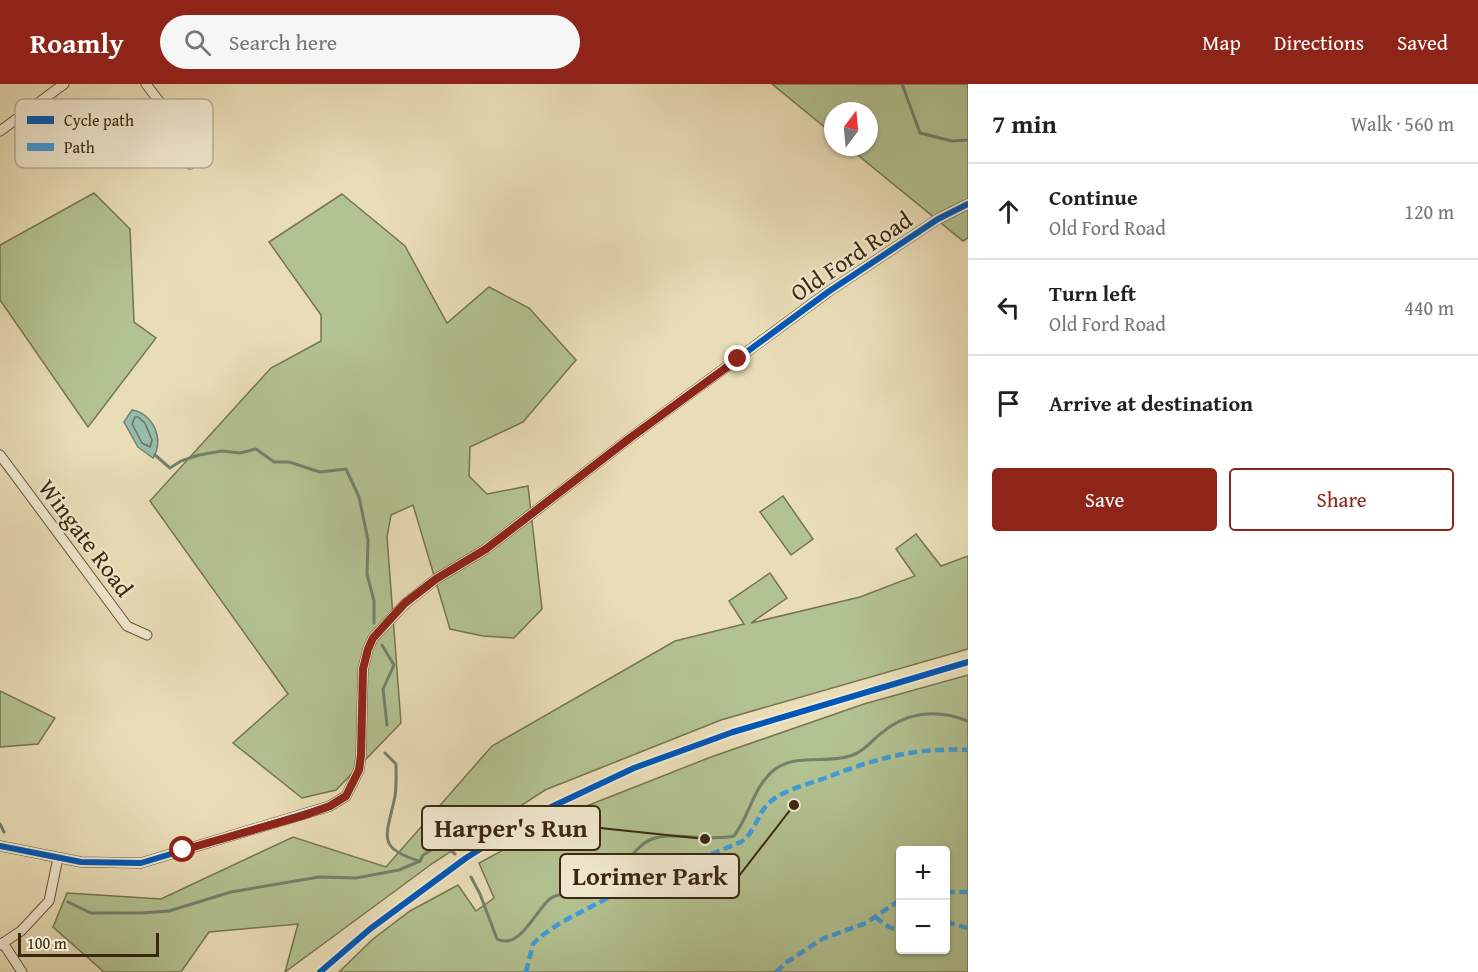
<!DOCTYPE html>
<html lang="en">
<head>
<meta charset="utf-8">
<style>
	body { margin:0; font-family:"Gentium Book Plus",serif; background:#f6f6f6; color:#222 }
	.controls { position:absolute; right:18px; bottom:18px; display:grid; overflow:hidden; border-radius:6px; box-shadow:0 2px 4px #0004 }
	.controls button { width:54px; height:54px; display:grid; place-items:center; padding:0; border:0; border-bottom:2px solid #e0e0e0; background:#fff; color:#222; font:30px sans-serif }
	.compass { position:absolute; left:824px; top:18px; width:54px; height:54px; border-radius:50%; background:#fff; box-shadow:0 2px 4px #0004; rotate:16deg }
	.scale { position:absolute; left:18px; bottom:15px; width:141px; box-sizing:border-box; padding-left:6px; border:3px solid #3a280e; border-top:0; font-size:16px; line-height:21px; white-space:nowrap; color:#3a280e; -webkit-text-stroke:4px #f1e9d0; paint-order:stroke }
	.stop { position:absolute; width:18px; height:18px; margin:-14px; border:4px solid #8f2418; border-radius:50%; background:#fff }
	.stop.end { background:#8f2418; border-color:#fff; box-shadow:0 2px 6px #0008 }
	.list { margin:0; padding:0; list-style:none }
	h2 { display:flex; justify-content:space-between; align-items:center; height:78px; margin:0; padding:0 24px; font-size:26px }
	h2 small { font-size:20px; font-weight:400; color:#767676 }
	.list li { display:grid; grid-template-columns:39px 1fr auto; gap:18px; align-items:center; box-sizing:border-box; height:96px; padding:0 24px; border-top:2px solid #e0e0e0 }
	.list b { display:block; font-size:22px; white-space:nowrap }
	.list p { margin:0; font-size:20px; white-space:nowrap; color:#767676 }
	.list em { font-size:20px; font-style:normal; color:#767676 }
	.actions { display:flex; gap:12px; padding:18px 24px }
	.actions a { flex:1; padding:14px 0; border:2px solid #8f2418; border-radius:6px; text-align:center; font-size:21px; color:#8f2418 }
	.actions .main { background:#8f2418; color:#fff }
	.icon { flex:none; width:33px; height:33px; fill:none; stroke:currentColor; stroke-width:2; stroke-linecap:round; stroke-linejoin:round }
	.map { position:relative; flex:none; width:968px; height:888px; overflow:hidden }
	header { display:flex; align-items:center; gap:36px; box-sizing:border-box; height:84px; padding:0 30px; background:#8f2418; color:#fff }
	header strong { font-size:28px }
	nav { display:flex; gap:33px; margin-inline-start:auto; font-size:21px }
	.search { width:420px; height:54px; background:#f6f6f6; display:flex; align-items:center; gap:15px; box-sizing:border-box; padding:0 21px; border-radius:33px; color:#767676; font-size:22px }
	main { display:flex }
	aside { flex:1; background:#fff }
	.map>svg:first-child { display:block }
	.green { fill:#b3c291; stroke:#767550; stroke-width:1.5; fill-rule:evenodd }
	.water { fill:#97bcad; stroke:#72816d; stroke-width:1.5 }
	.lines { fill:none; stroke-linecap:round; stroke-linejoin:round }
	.shore { stroke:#68725e; stroke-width:1.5 }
	.stream { stroke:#72816d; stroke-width:3 }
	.street-casing { stroke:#665538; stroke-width:11 }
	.street { stroke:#f1e9d0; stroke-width:9 }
	.quiet { stroke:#3e9cde; stroke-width:4.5; stroke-dasharray:9 4.5; stroke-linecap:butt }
	.cycleway-casing { stroke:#f1e9d0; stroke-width:10 }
	.cycleway { stroke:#0057b8; stroke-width:6 }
	.route { stroke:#8f2418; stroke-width:8 }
	.labels { text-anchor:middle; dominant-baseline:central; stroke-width:4.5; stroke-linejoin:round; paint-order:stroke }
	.street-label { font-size:24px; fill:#3a280e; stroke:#f1e9d0 }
	.key { fill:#f1e9d0; stroke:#baaf96; stroke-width:1.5 }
	.key-label { font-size:16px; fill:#3a280e }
	.leader { fill:none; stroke:#3a280e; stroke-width:2 }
	.callout-dot { fill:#3a280e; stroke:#f1e9d0; stroke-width:2 }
	.callout { fill:#f1e9d0; stroke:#3a280e; stroke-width:2 }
	.callout-label { font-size:26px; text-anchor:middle; font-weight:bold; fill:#3a280e }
</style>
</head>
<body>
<header>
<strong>Roamly</strong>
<div class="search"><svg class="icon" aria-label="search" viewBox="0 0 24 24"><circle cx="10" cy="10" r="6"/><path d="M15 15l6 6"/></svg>Search here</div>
<nav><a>Map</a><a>Directions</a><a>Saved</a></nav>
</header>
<main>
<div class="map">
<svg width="968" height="888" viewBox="0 0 968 888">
	<rect width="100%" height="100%" fill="#e9ddb7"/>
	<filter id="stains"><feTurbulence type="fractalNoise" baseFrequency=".00333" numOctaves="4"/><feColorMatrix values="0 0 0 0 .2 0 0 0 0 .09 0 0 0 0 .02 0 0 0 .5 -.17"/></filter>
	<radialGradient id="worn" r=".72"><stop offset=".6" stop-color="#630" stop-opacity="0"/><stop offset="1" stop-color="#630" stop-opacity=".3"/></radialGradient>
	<g class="green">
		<polygon points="772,0 968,0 968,154 963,157 848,63 869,63 869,27 833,27 833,50"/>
		<polygon points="94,109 130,145 134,238 156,254 88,343 0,216 0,161"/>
		<polygon points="342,110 405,162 447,239 489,203 529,224 576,276 523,338 470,363 469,392 487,410 528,402 542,525 514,554 483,552 450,545 413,421 391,431 387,453 401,639 336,706 302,714 233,659 288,610 150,417 271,284 321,257 321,231 269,158"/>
		<polygon points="783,412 813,455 791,471 760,428"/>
		<polygon points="916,450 941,482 968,472 968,565 721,636 545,706 433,779 285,888 298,840 209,848 181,888 104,888 53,843 67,809 161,815 293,753 386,783 492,662 675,557 744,540 729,517 770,489 787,514 751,539 860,513 915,492 896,465"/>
		<path d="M968,591v297h-629l34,-33 37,-28 48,-26 18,26 18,-13 -15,-35 105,-56 127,-50 153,-53zM900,766h46v100h-46z"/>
		<polygon points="0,607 55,634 38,660 0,663"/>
	</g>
	<path class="water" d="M132,326c21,3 33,30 21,48l-15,-11 -14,-25z"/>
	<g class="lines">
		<polygon class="shore" points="135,333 138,333 145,339 152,356 150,363 142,359 132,340"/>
		<g class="stream">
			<polyline points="902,0 920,49 952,57 968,56"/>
			<polyline points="155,371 170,384 181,377 199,371 222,367 240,369 256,365 274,378 289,378 320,388 346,385 359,413 368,456 367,490 374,517 374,539"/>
			<polyline points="382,561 394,581 383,605 387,641"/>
			<path d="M385,669l11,11c0,12 1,26 -2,37 -8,36 -17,47 25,60"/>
			<polyline points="0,740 4,748"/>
			<polyline points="420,777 423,771 438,762 446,763 455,770"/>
			<path d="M471,793l9,17 17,45c23,12 39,-30 54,-41 14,-9 34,1 49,-8 23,-11 28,-41 52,-51 20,-8 56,3 82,-3 16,-21 19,-49 40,-66 22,-17 51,-6 76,-14 11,-3 20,-13 29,-21 26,-23 57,-27 89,-14"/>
			<polyline points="68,818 91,829 141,829 169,827 231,808 319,793 356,794 399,786 420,777"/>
		</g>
		<defs>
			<g id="street">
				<polyline points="146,0 187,54 190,80"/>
				<polyline points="0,47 64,0"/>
				<polyline points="0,371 127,542 147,551"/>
				<polyline points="0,762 81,778 141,779 330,722 346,712 359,686 361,671 363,585 368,565 373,554 405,520 436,495 486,465 630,354 828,208 938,135 968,120"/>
				<polyline points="3,859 22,888"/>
				<polyline points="0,861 21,847 49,817 58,774"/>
			</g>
		</defs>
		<use href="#street" class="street-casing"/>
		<use href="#street" class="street"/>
		<g class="quiet">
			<polyline points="946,808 968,808"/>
			<polyline points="875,833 889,843 900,847"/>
			<polyline points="946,838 968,844"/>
			<path d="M526,888l7,-28 7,-7 20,-14 61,-32 120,-49c15,-10 16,-29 29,-40 15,-13 37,-17 55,-24 50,-19 89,-31 143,-28"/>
			<polyline points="776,888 787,878 822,855 866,839 900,816"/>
		</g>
		<defs>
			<g id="cycleway">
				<polyline points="0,762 81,778 141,779 330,722 346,712 359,686 361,671 363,585 368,565 373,554 405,520 436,495 486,465 630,354 828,208 938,135 968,120"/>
				<polyline points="320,888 370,845 466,774 534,731 634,684 733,648 968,578"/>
			</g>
		</defs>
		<use href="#cycleway" class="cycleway-casing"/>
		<use href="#cycleway" class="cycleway"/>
	</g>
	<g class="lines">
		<polyline class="route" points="183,766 302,732 330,722 346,712 359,686 361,671 363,585 368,565 373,554 405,519 436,495 486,465 630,354 738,275"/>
	</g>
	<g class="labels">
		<g class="street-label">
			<text transform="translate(851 172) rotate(-34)">Old Ford Road</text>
			<text transform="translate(86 454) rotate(53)">Wingate Road</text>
		</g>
	</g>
	<rect x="15" y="15" width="198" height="69" rx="9" class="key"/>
	<rect x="27" y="32" width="27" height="8" fill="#0057b8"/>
	<rect x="27" y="59" width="27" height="8" fill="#3e9cde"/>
	<g class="key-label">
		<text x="64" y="42">Cycle path</text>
		<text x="64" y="69">Path</text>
	</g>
	<path class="leader" d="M705 755L600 744M794 721L739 792"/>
	<g class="callout-dot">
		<circle cx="705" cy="755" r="6"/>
		<circle cx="794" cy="721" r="6"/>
	</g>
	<g class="callout">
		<rect x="422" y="722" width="178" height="44" rx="6"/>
		<rect x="560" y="770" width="179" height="44" rx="6"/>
	</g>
	<g class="callout-label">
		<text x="511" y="753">Harper's Run</text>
		<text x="650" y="801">Lorimer Park</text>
	</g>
	<rect width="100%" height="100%" filter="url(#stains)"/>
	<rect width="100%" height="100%" fill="url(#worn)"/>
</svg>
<div class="controls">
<button>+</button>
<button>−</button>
</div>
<svg class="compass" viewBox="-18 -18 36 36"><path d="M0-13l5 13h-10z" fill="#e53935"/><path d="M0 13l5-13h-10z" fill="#767676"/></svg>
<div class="scale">100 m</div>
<div class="stop" style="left:183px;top:766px"></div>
<div class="stop end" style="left:738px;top:275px"></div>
</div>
<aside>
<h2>7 min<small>Walk · 560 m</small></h2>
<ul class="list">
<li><svg class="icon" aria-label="ahead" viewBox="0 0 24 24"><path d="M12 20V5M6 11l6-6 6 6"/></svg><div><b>Continue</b><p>Old Ford Road</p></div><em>120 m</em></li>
<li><svg class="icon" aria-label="left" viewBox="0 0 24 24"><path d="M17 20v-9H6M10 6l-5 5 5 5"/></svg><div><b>Turn left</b><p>Old Ford Road</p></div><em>440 m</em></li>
<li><svg class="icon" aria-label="arrive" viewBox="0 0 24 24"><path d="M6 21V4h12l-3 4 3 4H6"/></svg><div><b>Arrive at destination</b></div></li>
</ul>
<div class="actions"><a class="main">Save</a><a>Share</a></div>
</aside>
</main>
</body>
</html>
